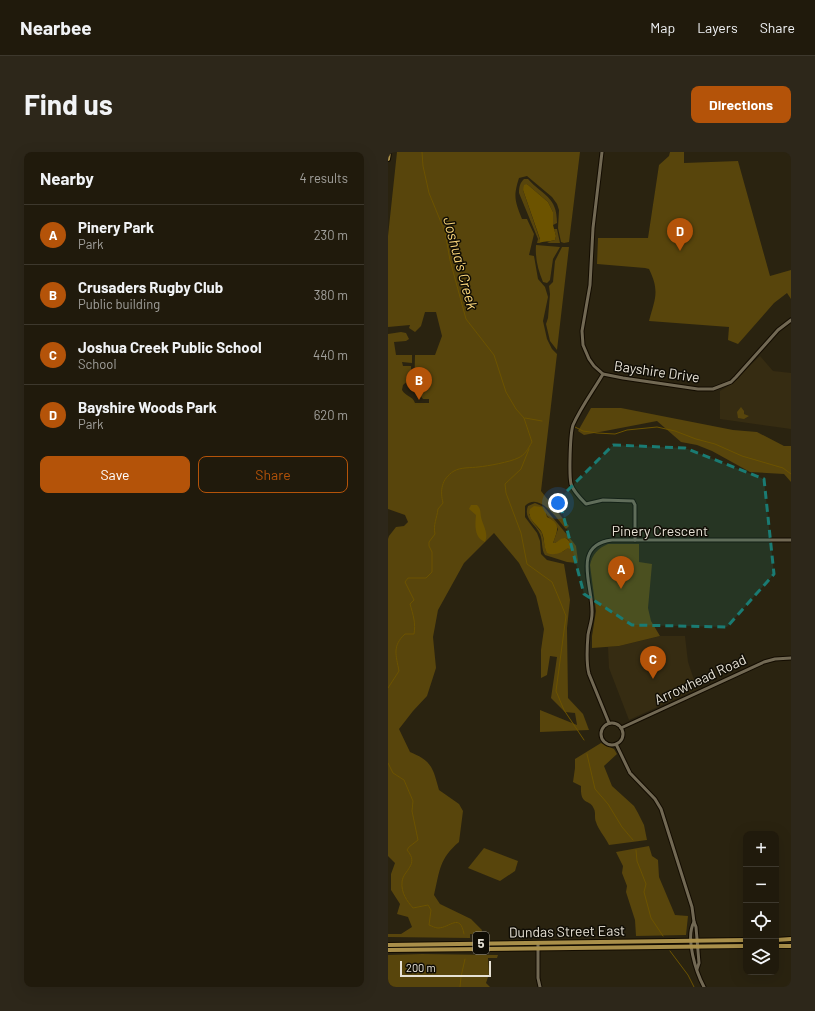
<!DOCTYPE html>
<html lang="en">
<head>
<meta charset="utf-8">
<style>
	body { margin:0; font-family:Barlow,sans-serif; background:#2d271a; color:#f1f3f6 }
	.controls { position:absolute; right:12px; bottom:12px; display:grid; overflow:hidden; border-radius:8px; box-shadow:0 4px 16px #0002 }
	.controls button { width:36px; height:36px; display:grid; place-items:center; padding:0; border:0; border-bottom:1px solid #3d382d; background:#201a0c; color:#f1f3f6; font:20px sans-serif }
	.scale { position:absolute; left:12px; bottom:10px; width:91px; box-sizing:border-box; padding-left:4px; border:2px solid #e6e1d5; border-top:0; font-size:11px; line-height:14px; white-space:nowrap; color:#e6e1d5; -webkit-text-stroke:3px #100d05; paint-order:stroke }
	.you { position:absolute; left:170px; top:351px; width:14px; height:14px; margin:-10px; border:3px solid #fff; border-radius:50%; background:#1a73e8; box-shadow:0 0 0 6px #1a73e833 }
	.badge { display:grid; place-items:center; width:26px; height:26px; border-radius:50%; background:#b45309; color:#fff; font-size:13px; font-weight:700 }
	.pin { position:absolute; translate:-50% -33px; filter:drop-shadow(0 1px 2px #0008) }
	.pin::after { content:''; position:absolute; top:21px; width:14px; height:12px; background:inherit; clip-path:polygon(0 0,100% 0,50% 100%) }
	.list { margin:0; padding:0; list-style:none }
	h2 { display:flex; justify-content:space-between; align-items:center; height:52px; margin:0; padding:0 16px; font-size:17px }
	h2 small { font-size:13px; font-weight:400; color:#a2a19d }
	.list li { display:grid; grid-template-columns:26px 1fr auto; gap:12px; align-items:center; box-sizing:border-box; height:60px; padding:0 16px; border-top:1px solid #3d382d }
	.list b { display:block; font-size:15px; white-space:nowrap }
	.list p { margin:0; font-size:13px; white-space:nowrap; color:#a2a19d }
	.list em { font-size:13px; font-style:normal; color:#a2a19d }
	.actions { display:flex; gap:8px; padding:12px 16px }
	.actions a { flex:1; padding:9px 0; border:1px solid #b45309; border-radius:8px; text-align:center; font-size:14px; color:#b45309 }
	.actions .main { background:#b45309; color:#fff }
	.icon { flex:none; width:22px; height:22px; fill:none; stroke:currentColor; stroke-width:2; stroke-linecap:round; stroke-linejoin:round }
	.map { position:relative; flex:none; width:403px; height:835px; overflow:hidden; border-radius:8px }
	header { display:flex; align-items:center; gap:24px; box-sizing:border-box; height:56px; padding:0 20px; background:#201a0c; border-bottom:1px solid #3d382d }
	header strong { font-size:19px }
	nav { display:flex; gap:22px; margin-inline-start:auto; font-size:14px }
	.intro { display:flex; align-items:center; justify-content:space-between; box-sizing:border-box; height:96px; padding:0 24px }
	h1 { margin:0; font-size:28px }
	.button { padding:10px 18px; border-radius:8px; background:#b45309; color:#fff; font-size:14px; font-weight:700 }
	main { display:flex; gap:24px; padding:0 24px }
	aside { flex:1; background:#201a0c; border-radius:8px; box-shadow:0 4px 16px #0002 }
	.map>svg:first-child { display:block }
	.built { fill:#362c12 }
	.green { fill:#58450c; fill-rule:evenodd }
	.water { fill:#6c5300 }
	.lines { fill:none; stroke-linecap:round; stroke-linejoin:round }
	.stream { stroke:#6c5300; stroke-width:1 }
	.minor-casing { stroke:#130c00; stroke-width:5 }
	.major-casing { stroke:#130c00; stroke-width:6 }
	.minor { stroke:#726954; stroke-width:3 }
	.major { stroke:#a98f4a; stroke-width:4 }
	.marked { fill:#1a7b73; fill-opacity:0.2; stroke:#1a7b73; stroke-width:3; stroke-dasharray:8 5; stroke-linejoin:round }
	.labels { text-anchor:middle; dominant-baseline:central; stroke-width:3; stroke-linejoin:round; paint-order:stroke }
	.shield { fill:#100d05; stroke:#a6a197; stroke-width:1 }
	.shield-label { font-size:13px; font-weight:bold; fill:#e6e1d5 }
	.street-label { font-size:14px; fill:#e6e1d5; stroke:#100d05 }
	.water-label { font-size:15px; font-style:italic; fill:#f8d479; stroke:#100d05 }
</style>
</head>
<body>
<header>
<strong>Nearbee</strong>
<nav><a>Map</a><a>Layers</a><a>Share</a></nav>
</header>
<div class="intro"><h1>Find us</h1><a class="button">Directions</a></div>
<main>
<aside>
<h2>Nearby<small>4 results</small></h2>
<ul class="list">
<li><span class="badge">A</span><div><b>Pinery Park</b><p>Park</p></div><em>230 m</em></li>
<li><span class="badge">B</span><div><b>Crusaders Rugby Club</b><p>Public building</p></div><em>380 m</em></li>
<li><span class="badge">C</span><div><b>Joshua Creek Public School</b><p>School</p></div><em>440 m</em></li>
<li><span class="badge">D</span><div><b>Bayshire Woods Park</b><p>Park</p></div><em>620 m</em></li>
</ul>
<div class="actions"><a class="main">Save</a><a>Share</a></div>
</aside>
<div class="map">
<svg width="403" height="835" viewBox="0 0 403 835">
	<rect width="100%" height="100%" fill="#2a2310"/>
	<g class="built">
		<polygon points="372,204 385,219 403,221 403,277 332,267 332,239 342,233"/>
		<polygon points="272,484 297,484 300,510 309,537 241,568 221,516 220,495 231,494"/>
	</g>
	<g class="green">
		<path d="M9,0h183l-11,90 -5,1 -3,-1 -3,-14 1,-18 -2,-6 -5,-7 -25,-21 -8,2c-6,19 -4,23 3,41h5l7,15 -5,21 5,1 4,23 7,8 3,10 -5,24 4,18 5,10 5,5 -16,137 28,35 -3,3c-9,-10 -27,-38 -41,-23v11l12,16 3,8 1,13 6,6 17,4 6,36 -3,28 1,70 15,16 6,16 -49,2v-22l37,15 -2,-12 -10,-1 -14,-14 6,-41 -7,-1 -3,19 -6,3v-28l3,-21 -8,-33 -17,-33 -25,-30 -30,30 -26,47 -5,27 3,31 -9,28 -14,15 -14,18 11,23c22,9 23,16 29,38l20,14 4,7 -4,31c-20,17 -19,28 -25,53l6,9 31,15 11,11 -1,4h-11v4l-82,-1v-3h13l11,-7 -4,-10 -11,-3 3,-10 -9,-14v-16l4,-11 -7,-7v-317l1,-3 7,-9 8,-1 4,-4 -3,-7 -17,-6v-175l13,-2 5,1 3,6 -3,2 -12,1 2,13h16v8l-10,-1 1,4h8v12l-8,7 -1,5c3,6 11,6 13,13h14v-4h-6c-11,-13 -8,-28 -8,-44h20l7,-19 -6,-24h-11l-4,14 -6,6 -6,-4 1,-3 -22,2v-91z"/>
		<path d="M282,0h14v11l54,-2 32,115 21,-6v29l-4,-6 -13,10 -36,41 -10,-4 1,-13 -80,-6c6,-22 11,-30 0,-52l-4,-1 -48,-4 1,-26h50l11,-73 10,-9z"/>
		<path d="M136,27h4c15,17 29,17 29,44l-4,2v-13l-5,-10 -21,-18 -4,6 17,50 -1,3h-2l1,-4 -19,-46c0,-6 1,-10 5,-14z"/>
		<polygon points="166,77 169,77 172,91 161,91 159,90 167,88 168,84"/>
		<path d="M148,93l24,2 -7,12 -3,21 -3,3 -4,-1c-5,-12 -8,-24 -7,-37z"/>
		<polygon points="174,95 181,95 169,198 162,189 158,172 160,166 162,142 161,134 165,130 167,109"/>
		<polygon points="353,255 356,259 356,262 361,264 356,267 350,266 349,260"/>
		<polygon points="203,256 233,256 345,278 369,280 396,294 403,294 403,330 396,322 362,320 324,299 309,293 293,290 269,269 196,283 190,279"/>
		<path d="M147,351l9,4 29,35 3,4 2,15 -1,2 -10,-1 -22,-7c-4,-6 -2,-14 -5,-21 -5,-11 -17,-15 -12,-28zM158,361l1,3 6,5 5,8 -5,14h2l9,-5 4,1 3,6 -7,6 -12,3 -6,-3 -4,-18 -9,-11 -4,-8z"/>
		<path d="M220,392h31v18l13,2 -4,44 3,13 9,15 -41,10 -27,2v-12l4,-25 -6,-46c2,-10 8,-17 18,-21z"/>
		<path d="M213,591l13,6 3,5 -13,12 8,20 22,20 4,7 6,12 3,15 -38,5c-4,-8 -11,-16 -13,-23 -2,-4 0,-9 -2,-13 -4,-11 -14,-2 -13,-23l-8,-4 2,-14v-9z"/>
		<polygon points="261,694 264,704 270,708 271,725 287,763 300,764 298,783 248,784 247,768 238,740 239,734 234,721 235,714 228,700"/>
		<polygon points="96,696 130,709 127,719 112,729 80,716"/>
		<polygon points="34,802 110,803 109,806 100,806 101,822 98,831 102,835 0,835 0,803"/>
	</g>
	<g class="water">
		<path d="M139,32l21,18 5,10v13l3,11 -1,4c-6,2 -12,1 -16,3l1,-4 -17,-49 1,-5z"/>
		<path d="M83,353h6c4,4 3,6 4,12 2,9 8,16 4,25 -11,-4 -10,-17 -9,-27l-7,-6z"/>
		<path d="M146,354l8,1 4,6 1,4c15,7 10,14 6,26h2c9,-6 11,-8 17,3l-2,3 -2,-1c-6,5 -14,8 -21,5 -4,-7 -2,-16 -6,-22 -5,-7 -14,-12 -11,-22z"/>
	</g>
	<g class="lines">
		<g class="stream">
			<polyline points="137,266 154,269"/>
			<polyline points="187,275 195,279 209,281 227,282 239,278 269,275 287,279 308,287 327,292 354,304 395,316 403,322"/>
			<polyline points="141,297 133,317 117,332 118,341 133,381 139,412 164,430 170,444 178,464 168,539 176,558 196,588"/>
			<path d="M0,536l11,-17c-3,-16 -7,-25 6,-37h9c2,-10 -1,-20 -4,-30l4,-4 -9,-18 3,-4h18l6,-6v-20l-3,-6v-4l6,-8c-2,-9 2,-16 3,-25l5,-6c-3,-12 -2,-24 11,-32 7,-4 17,-3 24,-4 10,-1 32,-5 40,-9 7,-3 10,-9 14,-16l-8,-24 -8,-9 -10,-17 -12,-37 -28,-36 -16,-59 -5,-28 -16,-39 -6,-27 -1,-14"/>
			<polyline points="199,602 207,637 220,652 234,675 245,688"/>
			<path d="M0,611l5,10 11,7 9,21 -1,10 6,29 -9,7 -2,3c13,15 -4,20 -5,32 -1,11 5,19 11,26l15,-3 3,5 -2,15c3,1 6,3 9,3 12,0 22,-16 26,6"/>
			<polyline points="248,698 249,709 258,732 256,740 263,766 275,784"/>
			<polyline points="282,799 300,823 306,835"/>
			<polyline points="72,835 73,825 77,807"/>
		</g>
		<defs>
			<g id="minor">
				<polyline points="214,0 205,76 202,133 194,179 195,193 201,207 206,214 215,222 235,226 310,237 325,237 343,230 348,225 390,178 403,168"/>
				<path d="M215,222c-10,17 -22,33 -30,51 -3,9 -4,50 -2,59 2,7 10,15 15,20l17,-4 30,1 2,4v35"/>
				<path d="M221,571l-20,-49c-3,-11 -2,-27 -1,-39 1,-7 4,-14 4,-21 2,-26 -22,-69 20,-74h179"/>
				<circle cx="224" cy="582" r="11"/>
				<polyline points="233,576 376,510 387,507 403,506"/>
				<polyline points="228,592 242,621 267,647 273,657 304,755 306,770 308,775 311,811 309,817"/>
				<path d="M306,770c-9,16 2,50 10,65"/>
				<polyline points="150,791 150,826 152,835"/>
			</g>
			<g id="major">
				<polyline points="0,7 1,0"/>
				<polyline points="388,788 403,787"/>
				<polyline points="0,793 358,788"/>
				<polyline points="388,794 403,794"/>
				<polyline points="0,798 358,794"/>
			</g>
		</defs>
		<use href="#minor" class="minor-casing"/>
		<use href="#major" class="major-casing"/>
		<use href="#minor" class="minor"/>
		<use href="#major" class="major"/>
	</g>
	<path class="marked" d="M225,293l72,3 79,31 10,95 -47,53 -95,-2 -48,-31 -25,-95z"/>
	<g class="labels">
		<rect class="shield" x="85" y="780" width="16" height="22" rx="3"/>
		<g class="shield-label">
			<text x="93" y="791">5</text>
		</g>
		<g class="street-label">
			<text transform="translate(269 219) rotate(8)">Bayshire Drive</text>
			<text x="272" y="378">Pinery Crescent</text>
			<text transform="translate(312 527) rotate(-25)">Arrowhead Road</text>
			<text transform="translate(179 779) rotate(-1)">Dundas Street East</text>
		</g>
		<g class="water-label">
			<text transform="translate(73 111) rotate(75)">Joshua's Creek</text>
		</g>
	</g>
</svg>
<div class="controls">
<button>+</button>
<button>−</button>
<button><svg class="icon" aria-label="locate" viewBox="0 0 24 24"><circle cx="12" cy="12" r="6"/><path d="M12 2v4M12 18v4M2 12h4M18 12h4"/></svg></button>
<button><svg class="icon" aria-label="layers" viewBox="0 0 24 24"><path d="M12 4l9 5-9 5-9-5zM3 14l9 5 9-5"/></svg></button>
</div>
<div class="scale">200 m</div>
<div class="you"></div>
<div class="pin badge" style="left:233px;top:437px">A</div>
<div class="pin badge" style="left:31px;top:248px">B</div>
<div class="pin badge" style="left:265px;top:527px">C</div>
<div class="pin badge" style="left:292px;top:99px">D</div>
</div>
</main>
</body>
</html>
